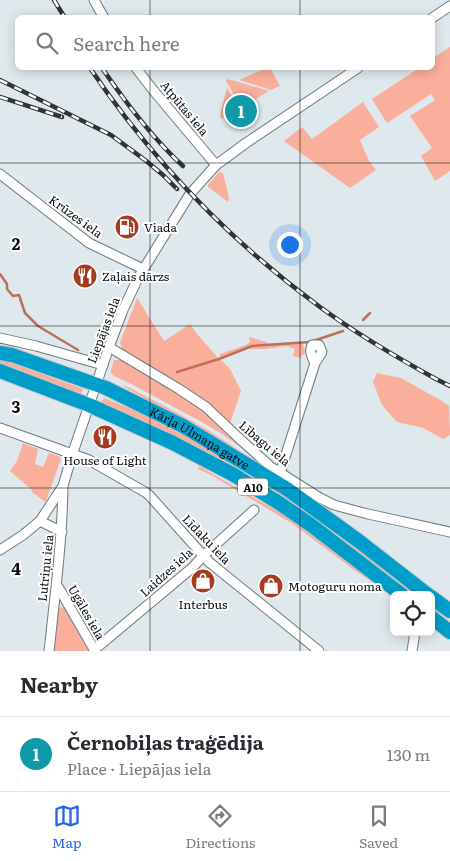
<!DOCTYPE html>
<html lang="en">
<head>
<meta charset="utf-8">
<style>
	body { margin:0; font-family:Literata,serif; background:#f2f2f3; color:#2b2b33 }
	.controls { position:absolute; right:15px; bottom:15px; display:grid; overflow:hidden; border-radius:8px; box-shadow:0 2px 12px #0003 }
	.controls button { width:45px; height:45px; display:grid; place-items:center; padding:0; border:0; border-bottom:1px solid #e1e1e2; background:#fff; color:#2b2b33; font:25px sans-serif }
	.you { position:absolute; left:289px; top:244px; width:18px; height:18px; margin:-12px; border:4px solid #fff; border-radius:50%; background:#1a73e8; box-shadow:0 0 0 8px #1a73e833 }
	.badge { display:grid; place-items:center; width:32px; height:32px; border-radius:50%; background:#2563eb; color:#fff; font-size:16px; font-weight:700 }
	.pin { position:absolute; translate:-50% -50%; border:2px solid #fff; box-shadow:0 1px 5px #0006 }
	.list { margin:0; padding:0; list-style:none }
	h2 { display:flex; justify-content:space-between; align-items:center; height:65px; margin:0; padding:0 20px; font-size:21px }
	h2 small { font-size:16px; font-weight:400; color:#7c7c81 }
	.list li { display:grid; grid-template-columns:32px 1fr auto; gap:15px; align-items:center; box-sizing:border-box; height:75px; padding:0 20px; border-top:1px solid #e1e1e2 }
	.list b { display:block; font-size:19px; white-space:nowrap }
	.list p { margin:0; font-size:16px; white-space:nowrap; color:#7c7c81 }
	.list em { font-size:16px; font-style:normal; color:#7c7c81 }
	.icon { flex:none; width:28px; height:28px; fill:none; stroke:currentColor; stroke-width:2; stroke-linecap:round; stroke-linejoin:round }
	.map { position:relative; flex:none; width:450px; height:651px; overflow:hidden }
	.search { position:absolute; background:#fff; box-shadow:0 2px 12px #0003; left:15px; right:15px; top:15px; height:55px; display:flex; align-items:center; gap:12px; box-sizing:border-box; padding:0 18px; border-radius:8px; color:#7c7c81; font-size:19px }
	.sheet { height:140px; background:#fff }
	nav { display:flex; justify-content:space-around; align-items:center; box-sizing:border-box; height:70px; border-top:1px solid #e1e1e2; background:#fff; font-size:14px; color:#7c7c81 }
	nav a { display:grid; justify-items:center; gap:2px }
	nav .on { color:#2563eb }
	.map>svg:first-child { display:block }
	.green { fill:#f9af9b }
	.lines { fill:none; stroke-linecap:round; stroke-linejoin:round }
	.stream { stroke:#be705b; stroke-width:2.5 }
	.minor-casing { stroke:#71797c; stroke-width:11 }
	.highway-casing { stroke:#c5c5c6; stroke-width:16 }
	.minor { stroke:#fff; stroke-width:9 }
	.highway { stroke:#009eca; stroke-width:14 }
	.rail-casing { stroke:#313437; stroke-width:4.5 }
	.rail { stroke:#fff; stroke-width:2.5; stroke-dasharray:8; stroke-linecap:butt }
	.grid { fill:none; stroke:#0c0e10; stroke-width:1; stroke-opacity:0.55 }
	.labels { text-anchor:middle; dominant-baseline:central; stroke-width:4; stroke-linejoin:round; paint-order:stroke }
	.shield { fill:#fff; stroke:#555658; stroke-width:1 }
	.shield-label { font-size:11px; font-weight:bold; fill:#0c0e10 }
	.street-label { font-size:12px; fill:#0c0e10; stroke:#fff }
	.poi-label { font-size:12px; fill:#0c0e10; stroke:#fff; text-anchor:start }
	.grid-label { font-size:16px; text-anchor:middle; font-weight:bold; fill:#0c0e10; stroke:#fff; stroke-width:4; stroke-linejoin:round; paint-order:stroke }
</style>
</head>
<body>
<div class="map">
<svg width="450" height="651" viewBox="0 0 450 651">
	<rect width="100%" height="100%" fill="#dfe8ec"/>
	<g class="green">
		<polygon points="450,47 450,171 435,181 421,156 432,148 410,116 435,100 431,94 387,123 372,99 419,68 432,68 433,58"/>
		<polygon points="266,68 270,68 280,86 271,90 239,80"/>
		<polygon points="228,79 269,91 243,107 240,105 226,81"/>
		<polygon points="227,87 238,108 236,110 221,119 220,116"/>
		<polygon points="363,102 379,127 360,140 369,161 376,170 350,188 284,141 302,127 312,139"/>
		<polygon points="219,172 223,173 229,198 228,202 207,186"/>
		<polygon points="137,298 164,341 190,324 197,334 219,359 220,354 246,345 250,342 249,337 266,342 268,344 302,342 306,352 300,358 293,356 295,349 287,346 266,349 248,349 220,359 230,369 241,391 229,426 123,352 123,350 120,343"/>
		<polygon points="0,359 56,379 83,389 81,394 0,366"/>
		<polygon points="114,360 121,360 131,364 199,405 253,456 219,432 200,421 133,385 114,376 111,373 111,370"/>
		<polygon points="377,373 401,378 442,401 449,406 450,435 443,439 423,428 397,422 382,405 373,382"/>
		<path d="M121,385l7,2c43,23 88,44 126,75l-60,-38 -46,-24z"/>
		<polygon points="104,398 131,409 200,443 289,497 420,595 410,595 344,543 258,484 192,445 143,421 101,403"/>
		<polygon points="23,443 38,449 35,464 43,467 49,453 59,456 61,459 46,501 44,501 32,492 32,490 10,471 17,461"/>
		<polygon points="199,466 298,523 393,595 386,592 353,569 293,524 211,475 198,469"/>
		<polygon points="65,607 67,609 90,651 52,651 56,611 59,608"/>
	</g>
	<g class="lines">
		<g class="stream">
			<polyline points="0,274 7,284 7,289 13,296 19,295 25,313 38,326 78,350"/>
			<polyline points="363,320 370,313"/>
			<polyline points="177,372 219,359 252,346 310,342 343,331"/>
		</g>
		<defs>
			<g id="minor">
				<polyline points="94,0 104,18"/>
				<polyline points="432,18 450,6"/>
				<polyline points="136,68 153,90 216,165"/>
				<polyline points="0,174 89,243 143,269"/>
				<polyline points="0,338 36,346 103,365"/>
				<polyline points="109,347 179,389 206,407 242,441 271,467 320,498 334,505 368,514 450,532"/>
				<polyline points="0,428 89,460 145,492 149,495 209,562 319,651"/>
				<path d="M280,473l35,-110 7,-11 -3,-7h-7c-3,7 0,12 3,18"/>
				<polyline points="40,521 62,532"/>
				<polyline points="0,550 23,535 40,521 63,486 72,455 109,347 123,310 138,278 190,194 216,165 246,143 358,68"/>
				<polyline points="57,585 95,651"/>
				<polyline points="94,650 192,568 203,556 254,510"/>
				<path d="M49,651c6,-55 13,-109 14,-164"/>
				<polyline points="412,651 415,632"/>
			</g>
			<g id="highway">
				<path id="s1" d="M0,353l12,2 94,33 77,38 104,63 73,53 68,53"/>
				<polyline points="0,371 89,405 173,443 234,475 279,503 311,525 402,595"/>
				<polyline points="431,597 450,611"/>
				<polyline points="431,617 450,632"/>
			</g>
		</defs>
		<use href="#minor" class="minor-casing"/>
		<use href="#highway" class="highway-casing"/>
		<use href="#minor" class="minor"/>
		<use href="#highway" class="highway"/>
		<defs>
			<g id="rail">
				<polyline points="54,0 65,18"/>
				<path d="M90,68c62,92 140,173 230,239 37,27 76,50 116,72l14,7"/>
				<path d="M102,68c24,35 50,70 81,98"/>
				<polyline points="0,80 111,135 145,160 163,175 177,189"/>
				<polyline points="0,97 62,117"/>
			</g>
		</defs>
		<use href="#rail" class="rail-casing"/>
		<use href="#rail" class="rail"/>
	</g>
	<path class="grid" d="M150,0v18M300,0v18M150,68v583M300,68v583M0,163h450M0,326h450M0,488h450"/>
	<defs>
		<symbol id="fuel-disc" viewBox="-11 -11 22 22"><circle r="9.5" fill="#a53c20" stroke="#fff"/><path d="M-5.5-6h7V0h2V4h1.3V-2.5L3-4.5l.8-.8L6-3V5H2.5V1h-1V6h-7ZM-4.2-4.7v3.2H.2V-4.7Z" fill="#fff"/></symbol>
		<symbol id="restaurant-disc" viewBox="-11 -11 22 22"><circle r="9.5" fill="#a53c20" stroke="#fff"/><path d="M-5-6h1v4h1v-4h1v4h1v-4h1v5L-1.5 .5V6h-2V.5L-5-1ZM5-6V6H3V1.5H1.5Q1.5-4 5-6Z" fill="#fff"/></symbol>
		<symbol id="shop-disc" viewBox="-11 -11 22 22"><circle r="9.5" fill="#a53c20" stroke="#fff"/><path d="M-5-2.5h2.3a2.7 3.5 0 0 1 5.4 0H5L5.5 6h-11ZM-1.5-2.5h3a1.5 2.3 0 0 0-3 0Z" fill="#fff"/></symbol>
	</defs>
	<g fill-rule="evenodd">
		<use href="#fuel-disc" x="113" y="213" width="28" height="28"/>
		<use href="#restaurant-disc" x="71" y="262" width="28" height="28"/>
		<use href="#restaurant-disc" x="91" y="423" width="28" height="28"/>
		<use href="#shop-disc" x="189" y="567" width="28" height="28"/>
		<use href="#shop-disc" x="257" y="572" width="28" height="28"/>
	</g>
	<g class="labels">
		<rect class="shield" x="238" y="478.5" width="30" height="17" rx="4"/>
		<g class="shield-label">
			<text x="253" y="487">A10</text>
		</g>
		<g class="street-label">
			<text transform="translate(185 108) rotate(50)">Atpūtas iela</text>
			<text transform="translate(76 216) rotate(36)">Krūzes iela</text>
			<text transform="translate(103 330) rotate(-69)">Liepājas iela</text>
			<text stroke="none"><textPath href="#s1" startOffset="218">Kārļa Ulmaņa gatve</textPath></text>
			<text transform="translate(265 443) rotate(40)">Lībagu iela</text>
			<text transform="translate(207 539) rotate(46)">Līdaku iela</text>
			<text transform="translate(45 568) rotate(-84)">Lutriņu iela</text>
			<text transform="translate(166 572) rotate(-42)">Laidzes iela</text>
			<text transform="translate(87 612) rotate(60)">Ugāles iela</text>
		</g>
		<g class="poi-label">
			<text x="144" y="227">Viada</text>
			<text x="102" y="276">Zaļais dārzs</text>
			<text x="105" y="460" text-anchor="middle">House of Light</text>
			<text x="288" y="586">Motoguru noma</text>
			<text x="203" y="604" text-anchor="middle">Interbus</text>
		</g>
	</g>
	<g class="grid-label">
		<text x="16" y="250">2</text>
		<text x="16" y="413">3</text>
		<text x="16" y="575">4</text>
	</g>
</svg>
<div class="controls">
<button><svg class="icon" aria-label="locate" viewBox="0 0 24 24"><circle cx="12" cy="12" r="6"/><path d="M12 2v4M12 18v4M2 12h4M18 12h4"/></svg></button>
</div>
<div class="you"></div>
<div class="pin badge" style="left:241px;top:111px;background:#0f9aa8">1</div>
<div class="search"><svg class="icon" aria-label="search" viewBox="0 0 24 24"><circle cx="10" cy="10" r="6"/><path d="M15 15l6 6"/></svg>Search here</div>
</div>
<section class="sheet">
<h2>Nearby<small></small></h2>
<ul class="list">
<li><span class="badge" style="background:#0f9aa8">1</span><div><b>Černobiļas traģēdija</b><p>Place · Liepājas iela</p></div><em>130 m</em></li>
</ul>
</section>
<nav>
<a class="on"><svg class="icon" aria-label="map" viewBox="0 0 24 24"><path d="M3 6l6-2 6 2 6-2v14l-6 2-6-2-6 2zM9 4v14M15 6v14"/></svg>Map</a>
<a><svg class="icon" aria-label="directions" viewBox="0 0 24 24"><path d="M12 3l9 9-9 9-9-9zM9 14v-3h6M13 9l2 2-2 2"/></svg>Directions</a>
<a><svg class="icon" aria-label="saved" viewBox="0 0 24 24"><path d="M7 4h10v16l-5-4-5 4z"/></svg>Saved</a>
</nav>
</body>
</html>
